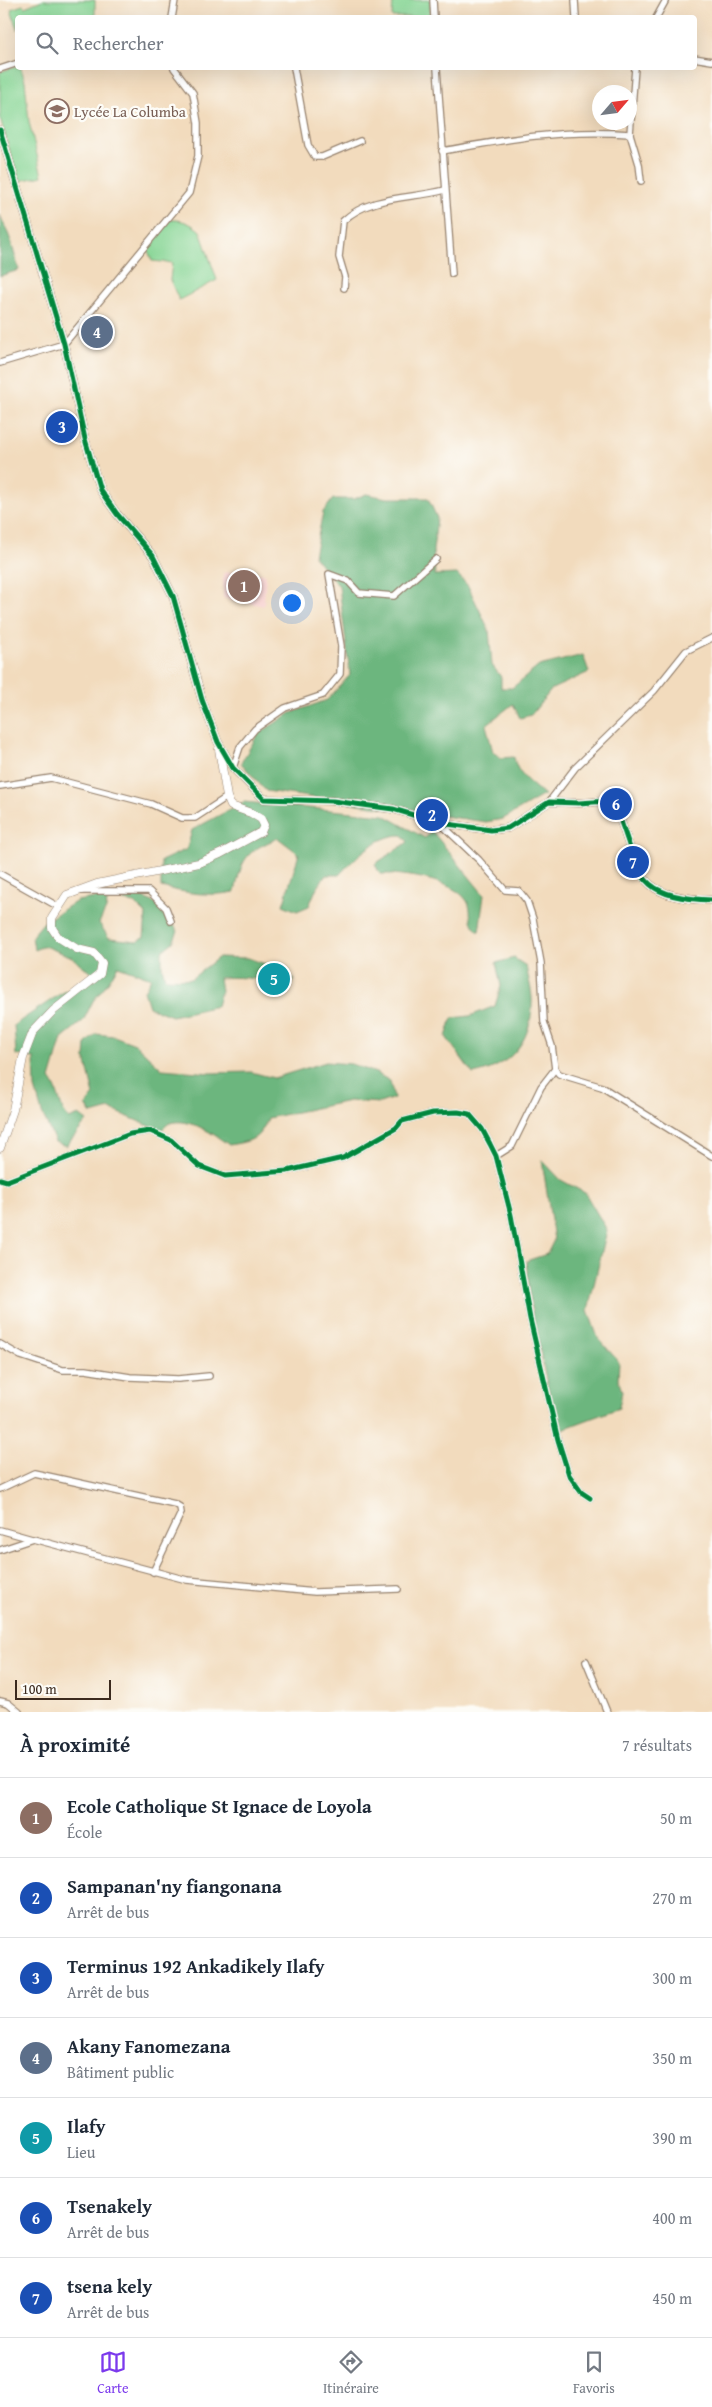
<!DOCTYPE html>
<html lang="fr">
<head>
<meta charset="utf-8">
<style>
	body { margin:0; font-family:"Gentium Book Plus",serif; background:#f2f2f3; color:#1f2937 }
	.compass { position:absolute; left:592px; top:85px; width:45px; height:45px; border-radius:50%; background:#fff; box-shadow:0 5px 20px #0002; rotate:62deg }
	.scale { position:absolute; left:15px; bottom:12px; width:96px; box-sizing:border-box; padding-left:5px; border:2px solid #3b2a1e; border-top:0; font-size:14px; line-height:18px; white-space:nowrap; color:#3b2a1e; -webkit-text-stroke:4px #fdfcf7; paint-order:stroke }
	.you { position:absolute; left:291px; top:602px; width:18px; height:18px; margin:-12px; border:4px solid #fff; border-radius:50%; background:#1a73e8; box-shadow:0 0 0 8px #1a73e833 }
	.badge { display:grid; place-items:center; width:32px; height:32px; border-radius:50%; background:#7c3aed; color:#fff; font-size:16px; font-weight:700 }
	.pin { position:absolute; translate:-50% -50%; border:2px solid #fff; box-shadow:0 1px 5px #0006 }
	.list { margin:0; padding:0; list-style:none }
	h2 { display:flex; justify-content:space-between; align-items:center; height:65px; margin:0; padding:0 20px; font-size:21px }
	h2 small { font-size:16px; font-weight:400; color:#747a83 }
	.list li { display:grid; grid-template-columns:32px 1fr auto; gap:15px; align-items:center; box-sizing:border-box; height:80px; padding:0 20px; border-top:1px solid #e0e1e3 }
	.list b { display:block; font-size:19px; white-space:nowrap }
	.list p { margin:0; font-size:16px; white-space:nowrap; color:#747a83 }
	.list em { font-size:16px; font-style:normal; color:#747a83 }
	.icon { flex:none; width:28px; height:28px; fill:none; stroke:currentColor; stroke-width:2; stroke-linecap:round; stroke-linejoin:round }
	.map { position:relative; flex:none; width:712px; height:1712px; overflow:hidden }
	.search { position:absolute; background:#fff; box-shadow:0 5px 20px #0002; left:15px; right:15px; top:15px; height:55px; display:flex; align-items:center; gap:12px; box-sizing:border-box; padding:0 18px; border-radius:5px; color:#747a83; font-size:19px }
	.sheet { height:625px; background:#fff }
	nav { display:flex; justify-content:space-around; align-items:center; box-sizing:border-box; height:70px; border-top:1px solid #e0e1e3; background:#fff; font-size:14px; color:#747a83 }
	nav a { display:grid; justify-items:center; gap:2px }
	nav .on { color:#7c3aed }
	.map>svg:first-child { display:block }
	.built { fill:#f7d0cf }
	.green { fill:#86d594; stroke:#608059 }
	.forest { fill:#6cb67e; stroke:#54704e }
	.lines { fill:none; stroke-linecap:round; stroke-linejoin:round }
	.street-casing { stroke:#96826e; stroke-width:8 }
	.secondary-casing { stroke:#96826e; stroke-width:9 }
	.street { stroke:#fff; stroke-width:5.5 }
	.secondary { stroke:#fff; stroke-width:8 }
	.cycleway-casing { stroke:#fdfcf7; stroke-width:8 }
	.cycleway { stroke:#00873e; stroke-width:5 }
	.labels { text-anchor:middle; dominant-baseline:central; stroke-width:4.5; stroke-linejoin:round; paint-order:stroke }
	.education-label { font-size:15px; fill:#785e54; stroke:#fdfcf7; text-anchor:start }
</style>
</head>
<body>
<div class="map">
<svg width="712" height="1712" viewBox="0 0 712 1712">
	<rect width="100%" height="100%" fill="#fdfcf7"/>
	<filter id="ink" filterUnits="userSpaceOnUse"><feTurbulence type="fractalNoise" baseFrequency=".02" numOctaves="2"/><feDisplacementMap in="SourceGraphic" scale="10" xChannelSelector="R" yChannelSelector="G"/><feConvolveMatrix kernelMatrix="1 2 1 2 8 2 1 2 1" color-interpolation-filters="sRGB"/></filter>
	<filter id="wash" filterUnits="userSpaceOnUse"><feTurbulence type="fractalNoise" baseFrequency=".0096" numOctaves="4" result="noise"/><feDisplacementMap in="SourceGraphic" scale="20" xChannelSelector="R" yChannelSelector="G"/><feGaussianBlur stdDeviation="1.12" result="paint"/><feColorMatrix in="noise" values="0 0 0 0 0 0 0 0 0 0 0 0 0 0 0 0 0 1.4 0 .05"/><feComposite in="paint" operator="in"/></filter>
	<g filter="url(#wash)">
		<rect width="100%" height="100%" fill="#f2dbbd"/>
		<polygon class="built" points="238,571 266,574 264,606 223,598 223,573"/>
		<g class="green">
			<polygon points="42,0 95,0 95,17 18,18 17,30 11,9 23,5 25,7"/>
			<polygon points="393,0 430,0 430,17 392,17"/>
			<polygon points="17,66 18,68 21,68 25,81 29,122 42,176 19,181 0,118 0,72"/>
			<path d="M170,220c11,-1 21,3 30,11l17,49 -38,20 -9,-20 2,-17 -20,-2 -5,-13z"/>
		</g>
		<g class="forest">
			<polygon points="0,215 10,238 19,270 0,276"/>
			<path d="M366,494l21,4h41l9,20 -4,32 2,25 22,-1 11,12 21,44 3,35 9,12v11h11l27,-22 44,-11 6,17 -37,17 -21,26 -11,3 -7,-14 -27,21 7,27 8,6 13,-1c2,17 18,27 30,38l-41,24 -17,3 -220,-31 -25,-28 17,-29 33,-21 36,-13 23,-25 -11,-89 -25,-30 9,-44 10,-13h21z"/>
			<path d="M244,802l140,13 41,23 7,-7 52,64 -5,37c-14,-13 -5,-19 -12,-31 -13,-21 -64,-28 -87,-27l-5,-10 33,-22 -6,-7c-25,0 -47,23 -63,40h-13l-9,12 -8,19 -12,5 -14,-6 16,-51 -21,-16c-33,14 -36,20 -43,54 -25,5 -50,1 -74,-5v-26l26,-12 5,-19z"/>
			<path d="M133,894l25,10 20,27 -5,11 -11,9v16l3,11 26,1 28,-22 29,1 34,12 13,10 -7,7c-23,-8 -44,-11 -69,-9l2,13 -4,15 -45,10 -23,-9 -5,-16 7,-13 -33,-12 -9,15 -16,20 -10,20 -21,17 -12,41c11,15 8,28 19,40l10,-4 8,6 -21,25 -11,-4 -13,-29 -7,-25 -1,-30 -18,-3 -2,-30 46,-31 21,-10 11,-11 -22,-17 -26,-10 -10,4 -2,-14 12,-14 33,-21 31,-5 -2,13 -7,14 10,15 28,3 7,-4 2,-23 -11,-11 -12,-2z"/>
			<path d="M514,958l12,8c2,12 7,26 6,39 -1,37 -22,62 -59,69l-27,-37 6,-19 18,-2 25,-10 6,-20 -5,-23z"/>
			<path d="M96,1034l18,2 21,8 27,25 48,4 41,-1 23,6 52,-16 25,2 25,9 14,8 4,17 -14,5 -31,-2 -81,17c-9,22 -16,23 -39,27 -14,-10 -39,-28 -59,-22 -3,1 -7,6 -9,8l-51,-22 -18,5 -6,-9 8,-10 -9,-37 1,-15z"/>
			<polygon points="542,1160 561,1180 585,1193 607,1230 588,1310 598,1338 619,1362 618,1379 622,1391 619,1408 560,1430 554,1416 532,1314 526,1261 547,1254 554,1240"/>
		</g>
	</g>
	<g filter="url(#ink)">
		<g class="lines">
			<defs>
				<g id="street">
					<polyline points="433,0 434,18"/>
					<polyline points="575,0 576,18"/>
					<polyline points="172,18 175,0"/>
					<polyline points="656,18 666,0"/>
					<polyline points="694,58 712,61"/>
					<polyline points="294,68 308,145 315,157 322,157 360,141"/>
					<polyline points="437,68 452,274"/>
					<polyline points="635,68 630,134 639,164 641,181"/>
					<polyline points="0,69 18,63"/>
					<path d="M442,151c66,-12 121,-22 188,-17"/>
					<path d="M344,288l1,-11 -6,-20 4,-36c27,-26 69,-22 102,-31"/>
					<polyline points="0,363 64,344 189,193 198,156 198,123 193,93 174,68"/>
					<polyline points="233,768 240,747 255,729 285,708 323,695 340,674 341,646 329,574 348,581 359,593 394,596 436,559"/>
					<polyline points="0,786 51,778 151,804 182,818 195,818 227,797"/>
					<polyline points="549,802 575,768 654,691 686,651 712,638"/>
					<polyline points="440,823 479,860 505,890 519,891 527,901 533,919 541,963 544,1022 552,1046 555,1069 559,1074 602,1087 712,1156"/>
					<polyline points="0,874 59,907"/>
					<polyline points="81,891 149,891 166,908 171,921"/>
					<polyline points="496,1156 512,1146 541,1087 555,1069"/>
					<polyline points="0,1179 7,1181 130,1134 150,1131 171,1140 199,1166 225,1176 287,1171 343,1158 396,1128 402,1121 433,1113 458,1112 469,1114 482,1129 490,1144 496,1156 511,1215 530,1319 558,1440 569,1475 581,1492 590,1498"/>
					<polyline points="0,1344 21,1356 63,1370 86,1370 130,1377 178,1379 209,1376"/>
					<polyline points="0,1489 34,1473 175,1504 180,1507 181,1513 153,1572"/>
					<polyline points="0,1530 32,1539"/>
					<polyline points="0,1550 33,1539 187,1580 315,1592 398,1589"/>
					<polyline points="586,1661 607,1712"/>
					<polyline points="0,1701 8,1703 19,1712"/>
				</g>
				<g id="secondary">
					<path d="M0,130l64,214 21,95 15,51 17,24 36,42 20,40 29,104 16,42 15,26 31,31 69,2 60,8 47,14 51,7 17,-2 41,-26 30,1 29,-2 7,5c26,63 15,92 97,94"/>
					<polyline points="0,1148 13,1110 23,1058 33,1032 53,1011 100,974 102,963 94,953 77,949 58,937 52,928 52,918 67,895 97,884 199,863 220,854 261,832 264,825 261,819 251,813 231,806 227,797 219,749"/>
				</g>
			</defs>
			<use href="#street" class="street-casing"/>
			<use href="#secondary" class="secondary-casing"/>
			<use href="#street" class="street"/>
			<use href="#secondary" class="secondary"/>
			<defs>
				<g id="cycleway">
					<path d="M0,130l64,214 21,95 15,51 17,24 36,42 20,40 29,104 16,42 15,26 31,31 69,2 60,8 47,14 51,7 17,-2 41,-26 30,1 29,-2 7,5c26,63 15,92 97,94"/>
					<polyline points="0,1179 7,1181 130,1134 150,1131 171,1140 199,1166 225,1176 287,1171 343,1158 396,1128 402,1121 433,1113 458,1112 469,1114 482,1129 490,1144 496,1156 511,1215 530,1319 558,1440 569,1475 581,1492 590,1498"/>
				</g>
			</defs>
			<use href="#cycleway" class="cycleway-casing"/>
			<use href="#cycleway" class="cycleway"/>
		</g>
	</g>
	<defs>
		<symbol id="school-ring" viewBox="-11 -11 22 22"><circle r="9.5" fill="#fdfcf7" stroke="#8d6e63" stroke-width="1.5"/><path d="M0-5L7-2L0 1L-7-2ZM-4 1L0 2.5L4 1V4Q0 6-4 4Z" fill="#8d6e63"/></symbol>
	</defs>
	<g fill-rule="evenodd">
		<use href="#school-ring" x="43" y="97" width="28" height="28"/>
	</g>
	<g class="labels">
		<g class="education-label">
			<text x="74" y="111">Lycée La Columba</text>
		</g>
	</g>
</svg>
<svg class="compass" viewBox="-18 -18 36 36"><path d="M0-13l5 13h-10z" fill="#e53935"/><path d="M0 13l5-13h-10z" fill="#747a83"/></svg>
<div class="scale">100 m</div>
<div class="you"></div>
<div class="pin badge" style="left:244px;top:586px;background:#8d6e63">1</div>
<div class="pin badge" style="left:432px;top:815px;background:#1a4fb4">2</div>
<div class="pin badge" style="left:62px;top:427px;background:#1a4fb4">3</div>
<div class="pin badge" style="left:97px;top:332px;background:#5c6f8a">4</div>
<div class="pin badge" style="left:274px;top:979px;background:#0f9aa8">5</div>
<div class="pin badge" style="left:616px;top:804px;background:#1a4fb4">6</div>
<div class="pin badge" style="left:633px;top:862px;background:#1a4fb4">7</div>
<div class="search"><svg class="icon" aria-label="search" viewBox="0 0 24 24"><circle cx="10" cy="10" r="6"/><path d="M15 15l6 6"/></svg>Rechercher</div>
</div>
<section class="sheet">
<h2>À proximité<small>7 résultats</small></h2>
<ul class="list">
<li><span class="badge" style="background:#8d6e63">1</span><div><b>Ecole Catholique St Ignace de Loyola</b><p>École</p></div><em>50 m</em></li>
<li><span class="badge" style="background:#1a4fb4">2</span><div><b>Sampanan'ny fiangonana</b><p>Arrêt de bus</p></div><em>270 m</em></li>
<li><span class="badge" style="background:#1a4fb4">3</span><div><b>Terminus 192 Ankadikely Ilafy</b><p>Arrêt de bus</p></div><em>300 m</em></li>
<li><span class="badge" style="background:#5c6f8a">4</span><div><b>Akany Fanomezana</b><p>Bâtiment public</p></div><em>350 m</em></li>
<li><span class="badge" style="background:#0f9aa8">5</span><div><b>Ilafy</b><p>Lieu</p></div><em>390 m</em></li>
<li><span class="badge" style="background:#1a4fb4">6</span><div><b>Tsenakely</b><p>Arrêt de bus</p></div><em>400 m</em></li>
<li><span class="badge" style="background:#1a4fb4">7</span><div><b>tsena kely</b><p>Arrêt de bus</p></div><em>450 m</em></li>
</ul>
</section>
<nav>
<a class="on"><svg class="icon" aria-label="map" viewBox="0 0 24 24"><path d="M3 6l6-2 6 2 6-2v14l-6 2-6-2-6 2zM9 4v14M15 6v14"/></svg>Carte</a>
<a><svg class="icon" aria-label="directions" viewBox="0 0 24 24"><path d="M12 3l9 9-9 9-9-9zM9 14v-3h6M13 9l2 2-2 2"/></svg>Itinéraire</a>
<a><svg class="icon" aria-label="saved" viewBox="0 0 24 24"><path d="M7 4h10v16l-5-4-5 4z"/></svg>Favoris</a>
</nav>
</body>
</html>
